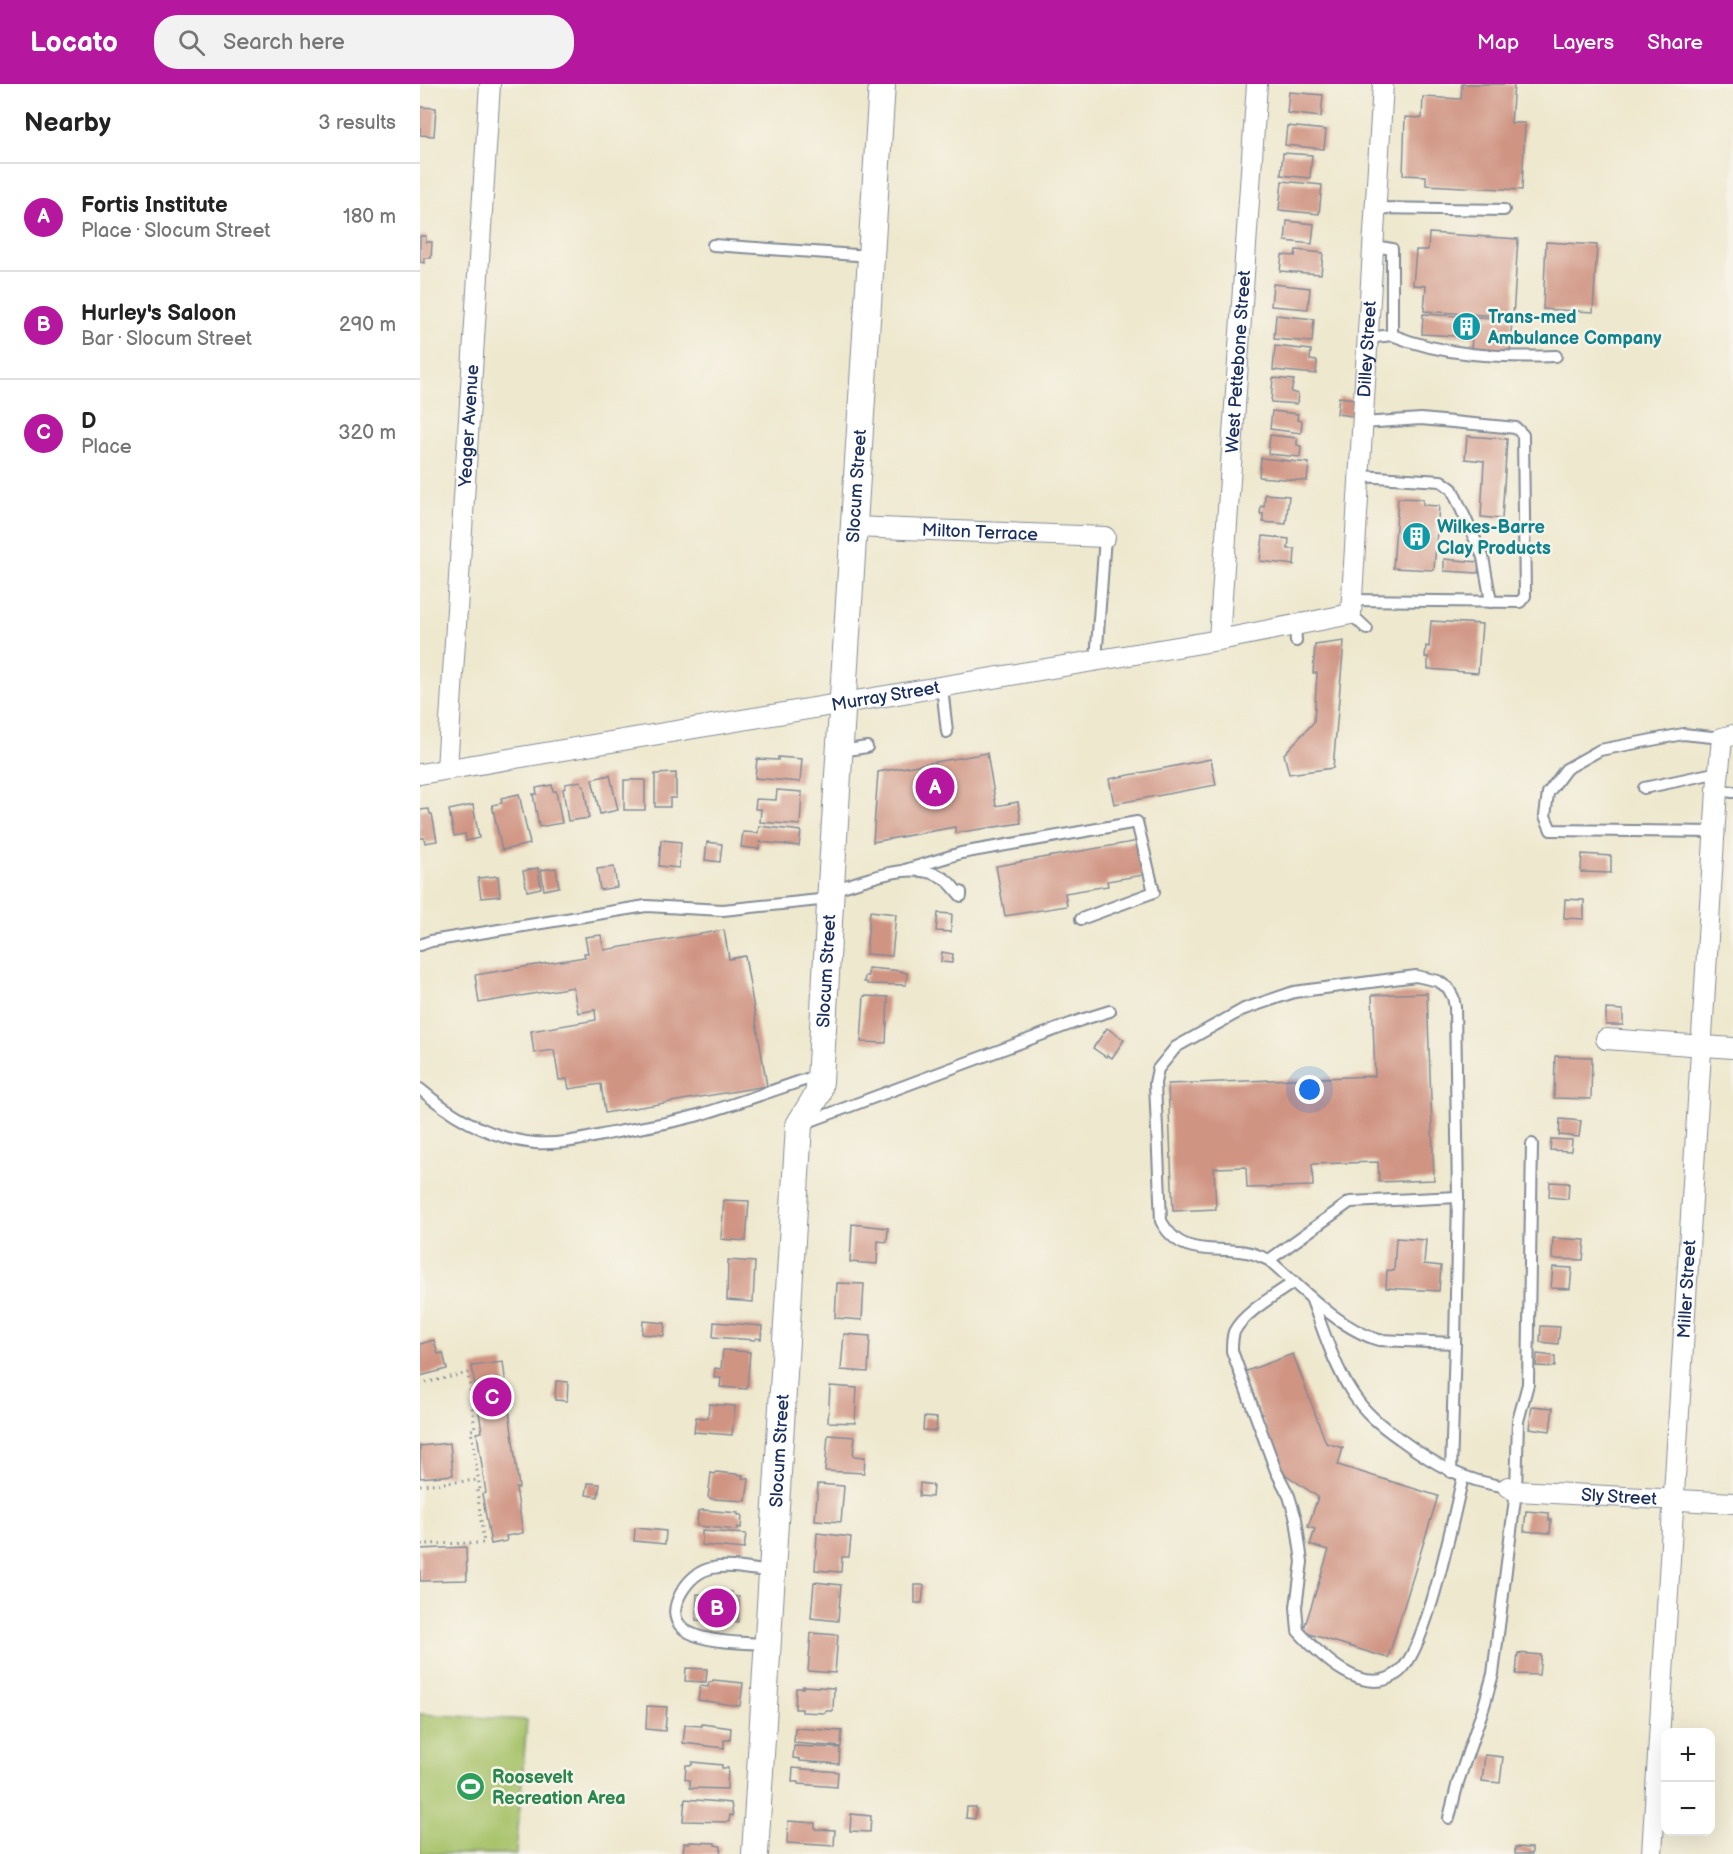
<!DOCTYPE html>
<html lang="en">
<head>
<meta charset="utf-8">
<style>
	body { margin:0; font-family:"Balsamiq Sans",sans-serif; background:#f2f2f2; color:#222 }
	.controls { position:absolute; right:18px; bottom:18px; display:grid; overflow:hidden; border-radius:12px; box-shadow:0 6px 24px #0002 }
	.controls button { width:54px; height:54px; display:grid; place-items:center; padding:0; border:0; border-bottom:2px solid #e0e0e0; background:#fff; color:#222; font:30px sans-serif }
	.you { position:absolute; left:890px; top:1006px; width:21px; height:21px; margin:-15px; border:4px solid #fff; border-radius:50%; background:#1a73e8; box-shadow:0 0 0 9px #1a73e833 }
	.badge { display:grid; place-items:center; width:39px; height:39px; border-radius:50%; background:#b5179e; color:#fff; font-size:20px; font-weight:700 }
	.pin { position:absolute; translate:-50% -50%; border:3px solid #fff; box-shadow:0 2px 6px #0006 }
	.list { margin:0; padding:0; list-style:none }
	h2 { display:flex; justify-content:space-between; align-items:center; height:78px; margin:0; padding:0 24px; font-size:26px }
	h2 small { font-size:20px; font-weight:400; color:#767676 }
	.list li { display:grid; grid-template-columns:39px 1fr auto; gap:18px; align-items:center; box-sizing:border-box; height:108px; padding:0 24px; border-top:2px solid #e0e0e0 }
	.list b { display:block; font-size:22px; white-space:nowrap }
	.list p { margin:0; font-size:20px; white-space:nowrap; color:#767676 }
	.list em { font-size:20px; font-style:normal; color:#767676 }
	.icon { flex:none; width:33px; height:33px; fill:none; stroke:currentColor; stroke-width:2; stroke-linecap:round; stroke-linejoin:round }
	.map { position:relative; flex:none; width:1313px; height:1770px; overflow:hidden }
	header { display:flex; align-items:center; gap:36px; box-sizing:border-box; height:84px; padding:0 30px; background:#b5179e; color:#fff }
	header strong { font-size:28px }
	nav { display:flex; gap:33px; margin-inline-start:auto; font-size:21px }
	.search { width:420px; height:54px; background:#f2f2f2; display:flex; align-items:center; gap:15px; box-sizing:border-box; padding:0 21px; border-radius:24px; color:#767676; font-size:22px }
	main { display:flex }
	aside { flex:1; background:#fff }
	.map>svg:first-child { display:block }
	.green { fill:#a7c36a; stroke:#617964; stroke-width:1.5 }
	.building { fill:#d09483 }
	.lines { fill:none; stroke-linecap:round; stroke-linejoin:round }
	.service-casing { stroke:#848c96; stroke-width:14 }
	.minor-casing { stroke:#848c96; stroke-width:22 }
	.tertiary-casing { stroke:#848c96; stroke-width:28 }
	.path { stroke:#848c96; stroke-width:3; stroke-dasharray:1.5 4.5; stroke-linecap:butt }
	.service { stroke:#fff; stroke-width:10 }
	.minor { stroke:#fff; stroke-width:20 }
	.tertiary { stroke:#fff; stroke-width:26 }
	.labels { text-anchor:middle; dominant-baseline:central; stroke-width:5; stroke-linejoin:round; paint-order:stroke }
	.culture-label { font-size:18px; font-weight:bold; fill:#0d838f; stroke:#f7f3e8; text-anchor:start }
	.street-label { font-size:18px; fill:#1b2f5e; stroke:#f7f3e8 }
	.leisure-label { font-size:18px; font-weight:bold; fill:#27864d; stroke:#f7f3e8; text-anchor:start }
</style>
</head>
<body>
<header>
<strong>Locato</strong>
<div class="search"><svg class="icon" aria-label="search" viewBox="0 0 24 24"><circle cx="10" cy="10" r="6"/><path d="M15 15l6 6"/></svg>Search here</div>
<nav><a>Map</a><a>Layers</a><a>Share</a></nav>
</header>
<main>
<aside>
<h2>Nearby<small>3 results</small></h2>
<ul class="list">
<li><span class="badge">A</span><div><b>Fortis Institute</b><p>Place · Slocum Street</p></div><em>180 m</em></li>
<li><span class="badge">B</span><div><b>Hurley's Saloon</b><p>Bar · Slocum Street</p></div><em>290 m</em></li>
<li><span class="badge">C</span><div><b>D</b><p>Place</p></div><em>320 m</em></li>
</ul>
</aside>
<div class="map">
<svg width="1313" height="1770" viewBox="0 0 1313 1770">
	<rect width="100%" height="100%" fill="#f7f3e8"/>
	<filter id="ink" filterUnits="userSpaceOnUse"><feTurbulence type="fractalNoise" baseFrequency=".0167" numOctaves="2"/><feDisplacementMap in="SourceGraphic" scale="12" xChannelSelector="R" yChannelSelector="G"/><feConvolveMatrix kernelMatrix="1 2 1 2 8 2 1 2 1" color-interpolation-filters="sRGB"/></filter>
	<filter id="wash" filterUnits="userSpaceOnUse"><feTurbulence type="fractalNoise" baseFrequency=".008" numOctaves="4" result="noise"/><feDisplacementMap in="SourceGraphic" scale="24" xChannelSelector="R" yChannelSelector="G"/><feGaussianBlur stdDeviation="1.35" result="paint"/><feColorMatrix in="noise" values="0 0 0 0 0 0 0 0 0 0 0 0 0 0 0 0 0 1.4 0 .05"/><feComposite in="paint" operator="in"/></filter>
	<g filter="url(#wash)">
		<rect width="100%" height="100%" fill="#eee8ce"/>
		<polygon class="green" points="0,1630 107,1636 96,1770 0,1770"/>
		<g id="blocks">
			<g class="building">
				<polygon points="1042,0 1094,0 1091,39 1105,39 1102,106 1006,101 1006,92 983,91 985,33 1002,34 1003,13 1041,15"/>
				<polygon points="869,8 903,11 901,33 867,29"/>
				<polygon points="0,23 16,24 14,52 0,51"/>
				<polygon points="867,42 906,46 904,65 865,61"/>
				<polygon points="863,69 892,71 890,94 861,91"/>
				<polygon points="862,97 902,101 899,130 859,126"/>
				<polygon points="867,137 894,140 892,160 865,157"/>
				<polygon points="1009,149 1098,155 1093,233 1004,227 1006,202 993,201 996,166 1008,166"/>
				<polygon points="0,152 6,152 6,158 12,158 11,174 4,174 4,179 0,178"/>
				<polygon points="1126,158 1177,161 1173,228 1123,225"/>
				<polygon points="876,166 903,169 901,190 860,187 862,171 875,172"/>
				<polygon points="853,200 890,204 888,225 851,222"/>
				<polygon points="1003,230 1092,235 1090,269 1051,266 1052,253 1002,250"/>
				<polygon points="856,231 894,235 892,258 854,255"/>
				<polygon points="855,262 891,266 890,276 897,277 896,290 853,286"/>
				<polygon points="853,294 874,296 871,308 878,310 877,320 851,318"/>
				<polygon points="919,313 935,315 933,332 917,330"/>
				<polygon points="852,327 878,330 877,336 882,337 881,349 850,345"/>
				<polygon points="850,351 877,354 877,361 881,362 880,373 848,370"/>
				<polygon points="1047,352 1087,355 1082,435 1061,433 1064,377 1045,375"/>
				<polygon points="841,374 889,379 887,397 839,393"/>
				<polygon points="845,410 869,412 866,440 843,438 843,430 840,430 841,422 844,423"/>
				<polygon points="978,414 1003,415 1003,421 1019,422 1014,486 973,484"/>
				<polygon points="843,452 869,455 868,465 875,465 874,481 840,477"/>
				<polygon points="1024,475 1059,478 1058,489 1024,487"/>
				<polygon points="1011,537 1062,540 1058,589 1008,585 1008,573 1005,573 1006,562 1009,563"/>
				<polygon points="924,557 913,684 869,690 864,670 894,638 897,589 893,589 895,561"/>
				<polygon points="567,669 576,722 598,718 601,739 535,749 535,743 453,758 458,688"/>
				<polygon points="358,673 382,675 380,698 335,694 337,675 358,676"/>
				<polygon points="791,675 796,701 694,720 689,695"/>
				<polygon points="256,689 256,714 250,714 250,723 235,723 235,690"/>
				<polygon points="190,691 198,726 180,730 172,695"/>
				<rect x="204" y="696" width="21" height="30"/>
				<polygon points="161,697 162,702 164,702 169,734 148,737 143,705 145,704 145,700"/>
				<polygon points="132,701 133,707 136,707 142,739 119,743 113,710 117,710 116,704"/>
				<polygon points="357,706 382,708 380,741 340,738 341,725 335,725 336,715 356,716"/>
				<polygon points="99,710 110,760 82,766 72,721 82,719 81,714"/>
				<polygon points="53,721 59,754 46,757 45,750 34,752 29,726"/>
				<polygon points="9,725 10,730 12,730 17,757 5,759 4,754 0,754 0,726"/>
				<polygon points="339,742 381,747 379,762 340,758 339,765 321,763 323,748 338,749"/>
				<polygon points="241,756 261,758 259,784 239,782"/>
				<polygon points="718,757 724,791 687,797 688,802 645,809 647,822 585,832 576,782"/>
				<polygon points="287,758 302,760 300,778 285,776"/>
				<polygon points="1162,770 1191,772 1191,789 1161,788"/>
				<polygon points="194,783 197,803 180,806 177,785"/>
				<polygon points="118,784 121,804 107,807 103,787"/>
				<polygon points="136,784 139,803 124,806 121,786"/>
				<polygon points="78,792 80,812 61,814 58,794"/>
				<polygon points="1145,815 1164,816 1164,835 1144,834"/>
				<polygon points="450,827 476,830 472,872 446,870"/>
				<polygon points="518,829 532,830 531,848 516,847"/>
				<polygon points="304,846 309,875 325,872 347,1002 185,1029 181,1000 149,1005 147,995 139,996 134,966 114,969 111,947 176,936 175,926 158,929 153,903 59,919 55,891 165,873 164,869 168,869 165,853 181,851 184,866"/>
				<polygon points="522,868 533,870 532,879 521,878"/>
				<polygon points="448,884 482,887 482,888 487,889 486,901 447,900 447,898 444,898 445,892 448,892"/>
				<polygon points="1007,909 1014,1096 959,1098 958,1078 892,1080 893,1102 827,1104 826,1083 794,1084 796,1125 753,1127 748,1000 955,992 952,911"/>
				<polygon points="444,912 468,913 466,959 441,958"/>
				<polygon points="1186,925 1203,926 1203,941 1186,941"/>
				<polygon points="687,944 704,956 692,974 687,971 686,973 673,964"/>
				<polygon points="1135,972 1172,973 1171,1015 1134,1014"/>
				<polygon points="1140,1035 1161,1037 1159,1053 1139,1051"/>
				<polygon points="1131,1055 1152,1056 1151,1067 1130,1066"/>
				<polygon points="1130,1098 1149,1099 1148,1115 1129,1113"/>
				<polygon points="304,1116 329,1117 326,1157 301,1155"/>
				<polygon points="432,1140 468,1144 467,1158 458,1157 457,1180 430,1178"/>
				<polygon points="976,1154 1006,1156 1004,1180 1021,1182 1019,1207 966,1204 967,1186 974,1187"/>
				<polygon points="1133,1154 1165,1156 1163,1176 1132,1175"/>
				<polygon points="308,1176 335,1178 333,1218 307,1216"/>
				<polygon points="1133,1183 1152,1184 1150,1205 1131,1204"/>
				<polygon points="417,1199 444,1200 442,1236 415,1234"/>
				<polygon points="223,1237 245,1239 244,1252 222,1250"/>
				<polygon points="294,1238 342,1242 341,1255 336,1254 335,1256 293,1253"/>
				<polygon points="1121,1242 1140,1243 1138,1260 1120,1258"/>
				<polygon points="424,1250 450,1252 448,1288 421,1286"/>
				<polygon points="14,1256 18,1270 23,1269 27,1285 0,1292 0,1260"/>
				<polygon points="303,1266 330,1268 327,1305 300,1303 301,1294 294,1294 295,1284 301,1285"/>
				<polygon points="873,1270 906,1359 923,1364 918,1381 1018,1412 968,1574 883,1548 909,1466 890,1461 895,1445 888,1443 898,1413 862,1388 824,1288"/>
				<polygon points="1117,1270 1135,1272 1135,1283 1116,1282"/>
				<polygon points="83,1278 99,1404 96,1404 103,1449 86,1452 87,1457 71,1460 62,1410 66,1409 57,1349 62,1348 52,1282"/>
				<polygon points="136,1297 148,1298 147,1317 135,1316"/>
				<polygon points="410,1302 437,1304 435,1339 408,1338"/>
				<polygon points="289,1320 315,1322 312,1351 274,1348 276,1333 288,1334"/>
				<polygon points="1112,1322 1133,1324 1130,1347 1109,1344"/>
				<polygon points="504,1333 517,1334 516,1347 503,1346"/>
				<polygon points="408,1351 435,1353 433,1372 445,1373 444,1389 405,1387"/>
				<polygon points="30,1359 33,1391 0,1394 0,1362"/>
				<polygon points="296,1388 323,1391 322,1394 329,1395 326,1417 292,1415 288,1413 291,1389 295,1390"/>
				<polygon points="168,1399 180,1400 178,1413 166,1411"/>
				<polygon points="500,1399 513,1401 512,1413 499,1412"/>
				<polygon points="398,1400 424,1402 421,1438 395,1436"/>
				<polygon points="283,1426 318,1429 318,1431 322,1431 321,1444 317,1443 317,1446 277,1442 278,1427"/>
				<polygon points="1106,1427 1129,1429 1129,1436 1131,1436 1130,1449 1104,1447"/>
				<polygon points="215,1444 246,1447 245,1460 214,1457"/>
				<polygon points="282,1447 326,1450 324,1465 282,1461"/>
				<polygon points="397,1449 431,1453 429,1473 422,1473 421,1488 395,1486"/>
				<polygon points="46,1463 47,1496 0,1497 0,1465"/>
				<polygon points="394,1498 421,1501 418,1537 391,1534"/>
				<polygon points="495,1501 504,1501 502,1519 495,1519"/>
				<polygon points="300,1507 312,1508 312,1512 319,1513 318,1538 276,1536 277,1510 300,1511"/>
				<polygon points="391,1549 418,1551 415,1589 388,1587"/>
				<polygon points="1098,1569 1121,1571 1119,1591 1096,1590"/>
				<polygon points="266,1584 287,1585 286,1598 265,1597"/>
				<polygon points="293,1596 323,1599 320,1622 278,1616 280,1602 288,1603 289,1598 292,1598"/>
				<polygon points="383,1602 414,1604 413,1627 406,1627 405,1629 382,1628 382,1625 375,1625 376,1604 383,1604"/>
				<polygon points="227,1622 247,1623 245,1647 226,1645"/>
				<polygon points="282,1640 311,1644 310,1656 304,1656 304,1664 263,1659 265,1641 282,1642"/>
				<polygon points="375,1644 422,1647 421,1663 374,1659"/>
				<polygon points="374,1662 420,1664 419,1680 380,1677 380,1675 373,1674"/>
				<polygon points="1065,1671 1083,1673 1080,1699 1062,1697"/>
				<polygon points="272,1678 302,1681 302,1684 308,1684 307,1705 270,1704 270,1696 265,1695 266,1681 272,1681"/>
				<polygon points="373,1684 418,1688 417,1703 378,1700 378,1698 372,1698"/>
				<polygon points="265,1715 311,1719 313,1732 310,1731 309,1738 263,1737"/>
				<polygon points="547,1723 556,1723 555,1735 546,1734"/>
				<polygon points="431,1730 451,1732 450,1748 430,1747"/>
				<polygon points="368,1737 395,1739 395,1745 415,1746 414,1762 367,1759"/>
				<polygon points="270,1758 295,1759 295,1761 301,1762 300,1770 263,1770 264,1759 270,1759"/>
				<polygon points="1095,1763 1112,1764 1112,1770 1095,1770"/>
			</g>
		</g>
	</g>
	<g filter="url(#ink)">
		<use href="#blocks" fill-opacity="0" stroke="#848c96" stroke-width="1.5"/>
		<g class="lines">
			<defs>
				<g id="service">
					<polyline points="956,124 1084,126"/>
					<polyline points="293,161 451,172"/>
					<path d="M972,251c52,21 108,23 164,21"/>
					<polyline points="948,254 972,251 972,165 954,162"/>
					<polyline points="940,392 1021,397 1032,405 1063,473 1071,518"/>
					<polyline points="932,516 1100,518 1105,512 1103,351 1096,344 1001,335 943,339"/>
					<polyline points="931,530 947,545"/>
					<polyline points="875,541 876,557"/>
					<polyline points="676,576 685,453"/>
					<polyline points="522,603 527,648"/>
					<polyline points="421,667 447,663"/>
					<polyline points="1224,704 1299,688"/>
					<polyline points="1297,706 1313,708"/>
					<polyline points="1295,748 1131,746 1125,732 1128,709 1146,685 1180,666 1263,650 1302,654"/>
					<polyline points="485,786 541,769 717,738 734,808 661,835"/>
					<path d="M412,806c33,-9 82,-32 113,-11 6,4 11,12 16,17v-4"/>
					<polyline points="0,861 11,857 226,822 303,826 409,815"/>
					<path d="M0,1005c33,28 71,50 115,54 26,2 52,-5 77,-10 30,-6 61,-10 90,-19 39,-12 78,-26 117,-39"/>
					<polyline points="385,1039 661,936 690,927"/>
					<path d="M849,1176c-8,-3 -15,-7 -23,-8 -34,-6 -65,6 -85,-31l-6,-138 3,-14 18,-22 68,-38 50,-17 122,-16 22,5 10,7 5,9 2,10 3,190"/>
					<path d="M874,1198c-17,12 -51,31 -60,50 -2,6 -2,13 -2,19l44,120 13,25 7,23 6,43 -6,45 2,24c22,24 66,69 101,41 28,-22 54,-155 64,-195"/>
					<path d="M891,1214c12,31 22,65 40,93 13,21 29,34 49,48 35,26 63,42 108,48"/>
					<path d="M1031,1388l4,-129 -76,-3c-40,-11 -79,-53 -110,-80l81,-58 108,-5 -3,146"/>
					<path d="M347,1560c-28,-2 -115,2 -86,-51 7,-12 17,-22 31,-25 20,-4 40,2 60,4"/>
					<polyline points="1029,1734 1038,1698 1064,1622 1073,1590 1096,1407 1098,1337 1108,1300 1112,1060"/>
				</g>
				<g id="minor">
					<path id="s1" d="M434,443l251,10"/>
					<path id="s2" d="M799,556l38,-556"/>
					<path id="s3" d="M27,685l43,-685"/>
					<path id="s4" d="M0,690l799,-134 132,-26 32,-530"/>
					<polyline points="1186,955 1313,964"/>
					<path id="s5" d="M1088,1403l8,4 217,12"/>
					<path id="s6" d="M1232,1770l65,-1064 5,-52 11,-3"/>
				</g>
				<g id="tertiary">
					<path id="s7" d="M335,1770l44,-729 19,-31 2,-13 12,-212 50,-785"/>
				</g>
			</defs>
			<use href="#service" class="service-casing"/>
			<use href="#minor" class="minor-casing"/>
			<use href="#tertiary" class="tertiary-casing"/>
			<g class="path">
				<polyline points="0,1300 48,1289 55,1345 51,1346 60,1406 57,1406 64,1459 0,1460"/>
				<polyline points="0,1401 59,1396"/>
			</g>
			<use href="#service" class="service"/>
			<use href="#minor" class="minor"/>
			<use href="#tertiary" class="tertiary"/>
		</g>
	</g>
	<defs>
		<symbol id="building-disc" viewBox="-11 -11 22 22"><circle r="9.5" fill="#0f9aa8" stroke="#f7f3e8"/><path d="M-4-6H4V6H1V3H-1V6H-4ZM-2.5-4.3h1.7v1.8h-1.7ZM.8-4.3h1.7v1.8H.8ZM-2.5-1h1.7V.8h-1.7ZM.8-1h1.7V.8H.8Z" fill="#fff"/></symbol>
		<symbol id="stadium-disc" viewBox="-11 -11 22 22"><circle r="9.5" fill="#2e9e5b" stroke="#f7f3e8"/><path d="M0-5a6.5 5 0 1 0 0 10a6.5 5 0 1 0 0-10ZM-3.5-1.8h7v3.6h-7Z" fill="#fff"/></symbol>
	</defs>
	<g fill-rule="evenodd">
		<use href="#building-disc" x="1030" y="226" width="33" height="33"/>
		<use href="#building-disc" x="980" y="436" width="33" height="33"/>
		<use href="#stadium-disc" x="34" y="1686" width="33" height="33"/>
	</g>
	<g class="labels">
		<g class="culture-label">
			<text x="1068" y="233">Trans-med<tspan x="1068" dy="21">Ambulance Company</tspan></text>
			<text x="1017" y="443">Wilkes-Barre<tspan x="1017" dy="21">Clay Products</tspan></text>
		</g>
		<g class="street-label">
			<text stroke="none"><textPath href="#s4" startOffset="1210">Dilley Street</textPath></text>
			<text stroke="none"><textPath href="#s2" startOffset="279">West Pettebone Street</textPath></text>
			<text stroke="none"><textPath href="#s3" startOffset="344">Yeager Avenue</textPath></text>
			<text stroke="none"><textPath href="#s7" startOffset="1376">Slocum Street</textPath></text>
			<text stroke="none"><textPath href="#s1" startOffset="126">Milton Terrace</textPath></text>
			<text stroke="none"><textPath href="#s4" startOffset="472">Murray Street</textPath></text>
			<text stroke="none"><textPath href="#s7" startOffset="890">Slocum Street</textPath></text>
			<text stroke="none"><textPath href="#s6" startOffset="566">Miller Street</textPath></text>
			<text stroke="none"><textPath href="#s7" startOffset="404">Slocum Street</textPath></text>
			<text stroke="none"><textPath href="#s5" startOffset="112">Sly Street</textPath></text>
		</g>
		<g class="leisure-label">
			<text x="72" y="1693">Roosevelt<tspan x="72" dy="21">Recreation Area</tspan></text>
		</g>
	</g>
</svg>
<div class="controls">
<button>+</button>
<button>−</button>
</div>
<div class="you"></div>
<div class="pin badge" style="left:515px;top:703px">A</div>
<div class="pin badge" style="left:297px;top:1524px">B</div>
<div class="pin badge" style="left:72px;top:1313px">C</div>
</div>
</main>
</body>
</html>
